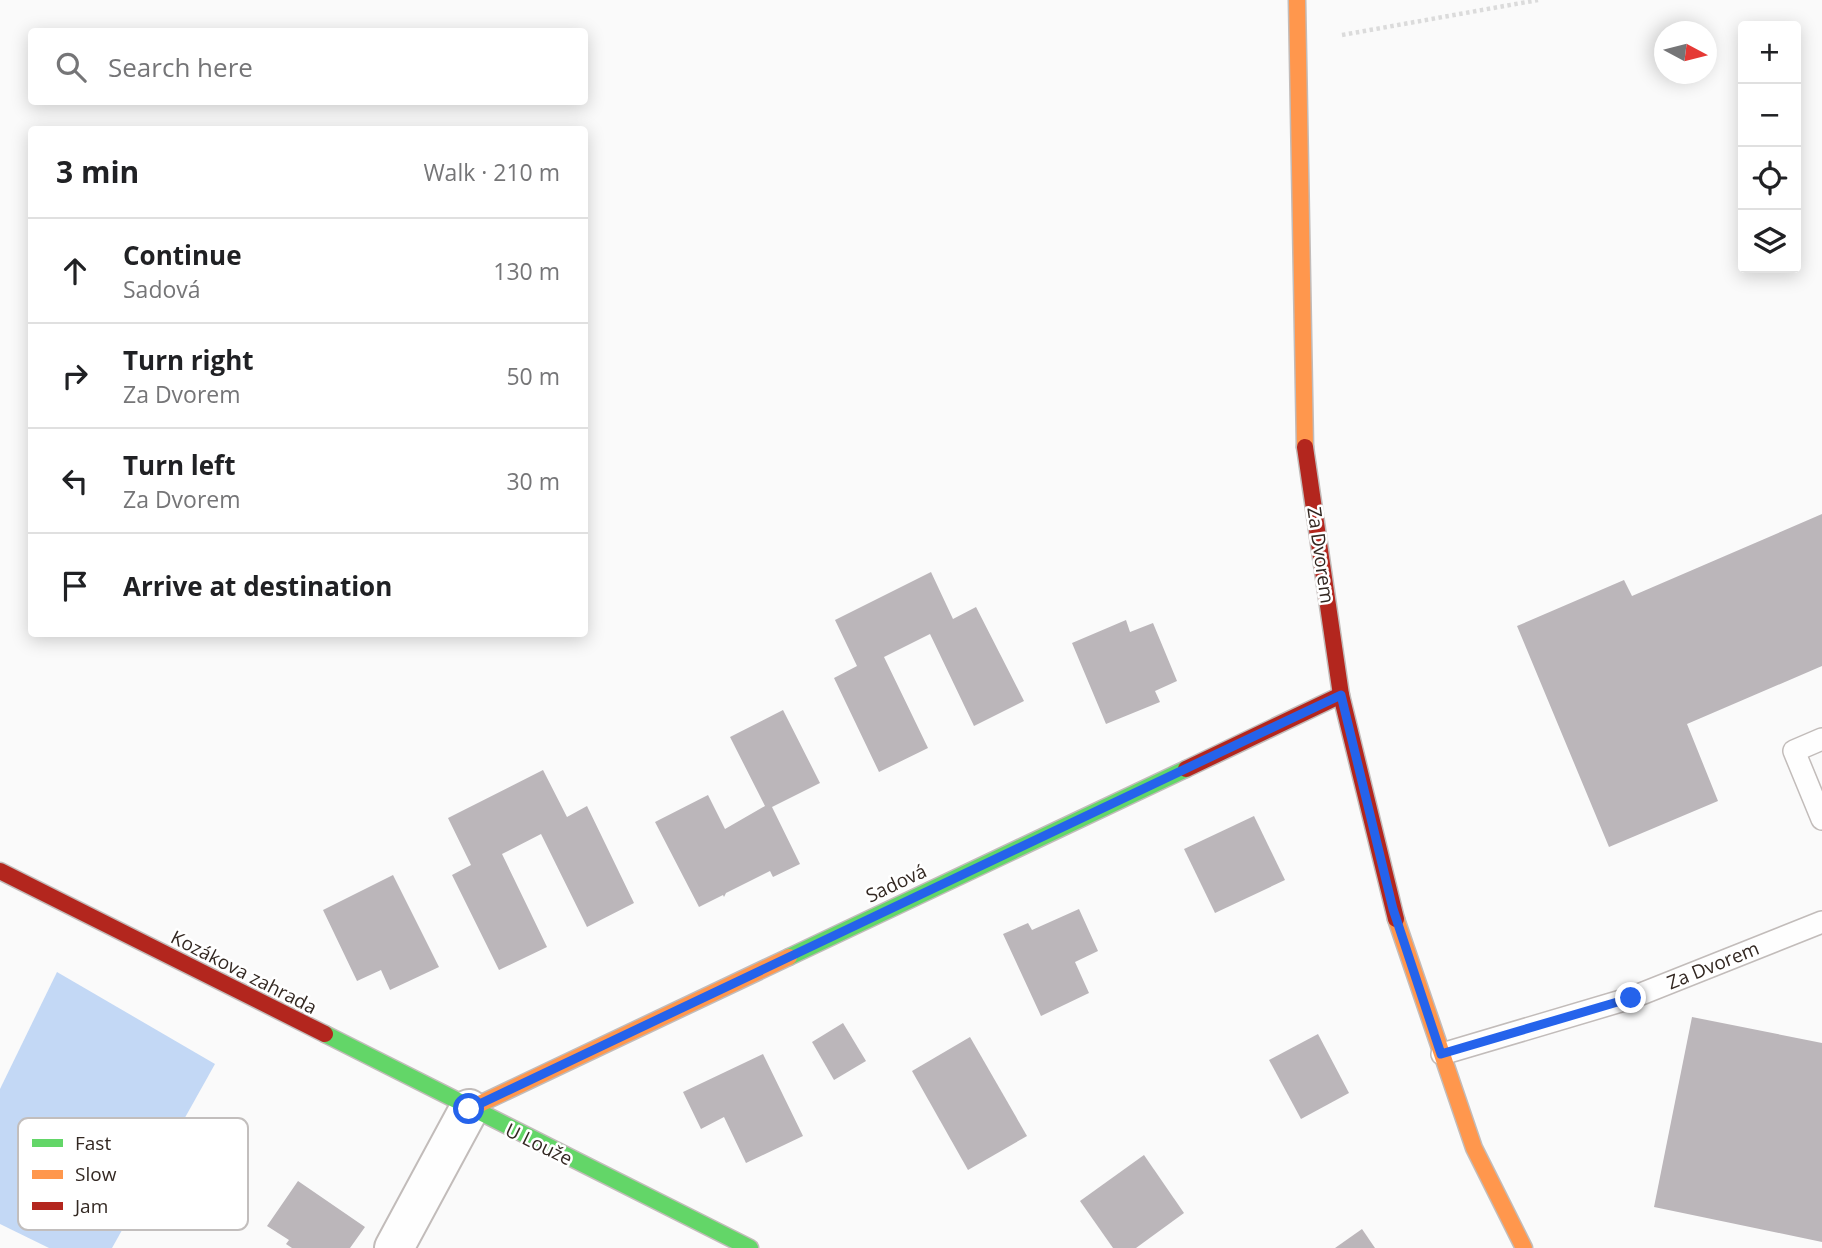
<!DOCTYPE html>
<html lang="en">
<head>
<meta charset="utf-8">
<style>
	body { margin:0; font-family:"Open Sans",sans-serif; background:#f2f2f2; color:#202124 }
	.controls { position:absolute; right:21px; top:21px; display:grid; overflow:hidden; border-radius:7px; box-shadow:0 4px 18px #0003 }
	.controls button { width:63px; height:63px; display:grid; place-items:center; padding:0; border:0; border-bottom:2px solid #e0e0e0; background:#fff; color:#202124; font:35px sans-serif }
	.compass { position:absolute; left:1654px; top:21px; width:63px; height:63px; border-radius:50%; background:#fff; box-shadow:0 4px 18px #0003; rotate:97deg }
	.stop { position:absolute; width:21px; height:21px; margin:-16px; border:5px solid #2563eb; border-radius:50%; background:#fff }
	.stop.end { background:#2563eb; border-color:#fff; box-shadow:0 2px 7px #0008 }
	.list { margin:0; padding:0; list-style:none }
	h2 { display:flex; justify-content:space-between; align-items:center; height:91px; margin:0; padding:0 28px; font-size:30px }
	h2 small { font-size:23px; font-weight:400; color:#757577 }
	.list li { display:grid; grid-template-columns:46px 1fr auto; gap:21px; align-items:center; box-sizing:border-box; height:105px; padding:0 28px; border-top:2px solid #e0e0e0 }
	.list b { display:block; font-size:26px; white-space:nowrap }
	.list p { margin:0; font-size:23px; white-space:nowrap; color:#757577 }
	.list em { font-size:23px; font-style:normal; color:#757577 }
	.icon { flex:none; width:38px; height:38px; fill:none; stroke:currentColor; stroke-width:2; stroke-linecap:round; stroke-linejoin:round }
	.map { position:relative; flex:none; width:1822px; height:1248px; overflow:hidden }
	.search { position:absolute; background:#fff; box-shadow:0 4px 18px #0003; left:28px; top:28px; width:560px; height:77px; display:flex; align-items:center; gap:18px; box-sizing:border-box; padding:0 24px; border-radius:7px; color:#757577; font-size:26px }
	.panel { position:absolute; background:#fff; box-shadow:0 4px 18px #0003; left:28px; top:126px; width:560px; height:511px; border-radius:7px }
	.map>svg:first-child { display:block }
	.water { fill:#c3d8f5 }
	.building { fill:#bbb6ba }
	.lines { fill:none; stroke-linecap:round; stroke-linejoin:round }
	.lane-casing { stroke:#c2bcba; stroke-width:24 }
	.street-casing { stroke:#c2bcba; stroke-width:42 }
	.fast-casing { stroke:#c2bcba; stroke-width:19 }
	.slow-casing { stroke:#c2bcba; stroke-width:19 }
	.jam-casing { stroke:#c2bcba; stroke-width:19 }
	.path { stroke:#dbdbdb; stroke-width:4.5; stroke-dasharray:3.5 3.5; stroke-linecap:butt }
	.lane { stroke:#fefefe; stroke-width:21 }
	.street { stroke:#fefefe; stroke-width:38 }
	.fast { stroke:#63d668; stroke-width:16 }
	.slow { stroke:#ff974d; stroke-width:16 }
	.jam { stroke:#b3261e; stroke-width:16 }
	.route { stroke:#2563eb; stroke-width:9 }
	.labels { text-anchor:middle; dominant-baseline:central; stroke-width:5; stroke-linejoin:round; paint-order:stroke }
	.street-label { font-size:19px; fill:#332822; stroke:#fff }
	.key { fill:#fff; stroke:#c2bebd; stroke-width:2 }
	.key-label { font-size:19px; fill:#332822 }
</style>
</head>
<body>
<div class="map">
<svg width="1822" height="1248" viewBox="0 0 1822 1248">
	<rect width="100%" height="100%" fill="#fafafa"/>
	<polygon class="water" points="57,972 215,1064 112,1248 49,1248 0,1224 0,1089"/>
	<g class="building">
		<polygon points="1822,514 1822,666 1687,724 1718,801 1609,847 1517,626 1624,580 1632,596"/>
		<polygon points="931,572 953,619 976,607 1024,701 974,726 930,634 884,657 928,748 879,772 834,678 857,666 835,620"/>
		<polygon points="1126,620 1130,632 1153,623 1177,681 1155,691 1160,702 1106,724 1072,643"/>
		<polygon points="783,710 820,783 772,807 800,864 773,877 770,871 726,893 724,897 723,895 699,907 655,822 708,795 725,829 765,806 730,737"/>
		<polygon points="543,770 567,817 587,806 634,903 587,927 541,834 502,854 547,947 499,970 452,875 471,865 448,818"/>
		<polygon points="1254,816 1285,880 1215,913 1184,849"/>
		<polygon points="393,875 439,967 390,990 381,970 357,981 323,910"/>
		<polygon points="1079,909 1098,951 1075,962 1089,993 1041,1016 1003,934 1028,923 1032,930"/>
		<polygon points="1692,1017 1822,1043 1822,1242 1654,1207"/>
		<polygon points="843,1023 866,1061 834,1080 812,1042"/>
		<polygon points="1318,1034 1349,1093 1301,1119 1269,1060"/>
		<polygon points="970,1037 1027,1136 968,1170 912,1071"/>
		<polygon points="763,1054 803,1136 746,1163 724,1117 701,1129 683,1092"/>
		<polygon points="1144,1155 1184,1213 1136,1248 1113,1248 1080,1201"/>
		<polygon points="298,1181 365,1227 350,1248 292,1248 286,1244 289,1240 267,1226"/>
		<polygon points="1362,1229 1375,1248 1335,1248"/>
	</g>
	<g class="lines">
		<defs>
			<g id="lane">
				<polyline points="1822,739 1794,751 1822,819"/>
				<polyline points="1442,1054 1631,998 1822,922"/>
			</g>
			<polyline id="street" points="394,1248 469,1109"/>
			<g id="fast">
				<polyline points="789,957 1186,769"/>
				<polyline points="325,1034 750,1248"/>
			</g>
			<g id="slow">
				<polyline points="1297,0 1305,447"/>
				<polyline points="1396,919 1474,1148 1524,1248"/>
				<polyline points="469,1109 789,957"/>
			</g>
			<g id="jam">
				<polyline points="1305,447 1341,695 1396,919"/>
				<polyline points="1186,769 1341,695"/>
				<polyline points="0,871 325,1034"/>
			</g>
		</defs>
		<use href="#lane" class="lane-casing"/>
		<use href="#street" class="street-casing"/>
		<use href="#fast" class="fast-casing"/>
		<use href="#slow" class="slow-casing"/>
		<use href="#jam" class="jam-casing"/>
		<polyline class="path" points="1342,35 1538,0"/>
		<use href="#lane" class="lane"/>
		<use href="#street" class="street"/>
		<use href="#fast" class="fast"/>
		<use href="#slow" class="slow"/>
		<use href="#jam" class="jam"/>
	</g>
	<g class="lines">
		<polyline class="route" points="469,1109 1341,695 1393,909 1441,1054 1631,998"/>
	</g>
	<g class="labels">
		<g class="street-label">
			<text transform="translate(1321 555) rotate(82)">Za Dvorem</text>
			<text transform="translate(896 883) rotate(-25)">Sadová</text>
			<text transform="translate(1713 965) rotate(-22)">Za Dvorem</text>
			<text transform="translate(244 972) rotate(27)">Kozákova zahrada</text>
			<text transform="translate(539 1144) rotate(26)">U Louže</text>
		</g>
	</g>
	<rect x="18" y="1118" width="230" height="112" rx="10" class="key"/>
	<rect x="32" y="1139" width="31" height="8" fill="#63d668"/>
	<rect x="32" y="1170" width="31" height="9" fill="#ff974d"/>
	<rect x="32" y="1202" width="31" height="8" fill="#b3261e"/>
	<g class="key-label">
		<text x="75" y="1150">Fast</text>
		<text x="75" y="1181">Slow</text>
		<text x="75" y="1213">Jam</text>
	</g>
</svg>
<div class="controls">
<button>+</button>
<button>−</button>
<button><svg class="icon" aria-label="locate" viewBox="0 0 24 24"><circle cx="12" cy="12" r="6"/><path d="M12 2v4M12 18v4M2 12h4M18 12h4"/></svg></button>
<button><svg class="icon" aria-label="layers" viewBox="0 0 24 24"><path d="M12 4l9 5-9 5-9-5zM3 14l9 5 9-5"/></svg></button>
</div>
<svg class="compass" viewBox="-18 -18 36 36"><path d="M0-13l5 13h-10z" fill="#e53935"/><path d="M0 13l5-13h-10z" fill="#757577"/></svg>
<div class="stop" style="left:469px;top:1109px"></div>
<div class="stop end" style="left:1631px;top:998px"></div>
<div class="search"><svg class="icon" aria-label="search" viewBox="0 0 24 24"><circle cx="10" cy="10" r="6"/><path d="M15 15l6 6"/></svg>Search here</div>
<section class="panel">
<h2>3 min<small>Walk · 210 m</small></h2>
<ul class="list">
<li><svg class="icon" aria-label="ahead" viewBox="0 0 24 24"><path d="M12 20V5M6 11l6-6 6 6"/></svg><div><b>Continue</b><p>Sadová</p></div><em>130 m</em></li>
<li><svg class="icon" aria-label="right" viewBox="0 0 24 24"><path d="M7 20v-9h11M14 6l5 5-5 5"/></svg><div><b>Turn right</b><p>Za Dvorem</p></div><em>50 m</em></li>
<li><svg class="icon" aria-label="left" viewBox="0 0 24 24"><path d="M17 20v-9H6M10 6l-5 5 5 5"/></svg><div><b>Turn left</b><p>Za Dvorem</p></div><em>30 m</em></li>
<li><svg class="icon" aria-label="arrive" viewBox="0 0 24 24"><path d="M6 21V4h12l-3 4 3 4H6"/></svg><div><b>Arrive at destination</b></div></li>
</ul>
</section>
</div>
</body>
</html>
